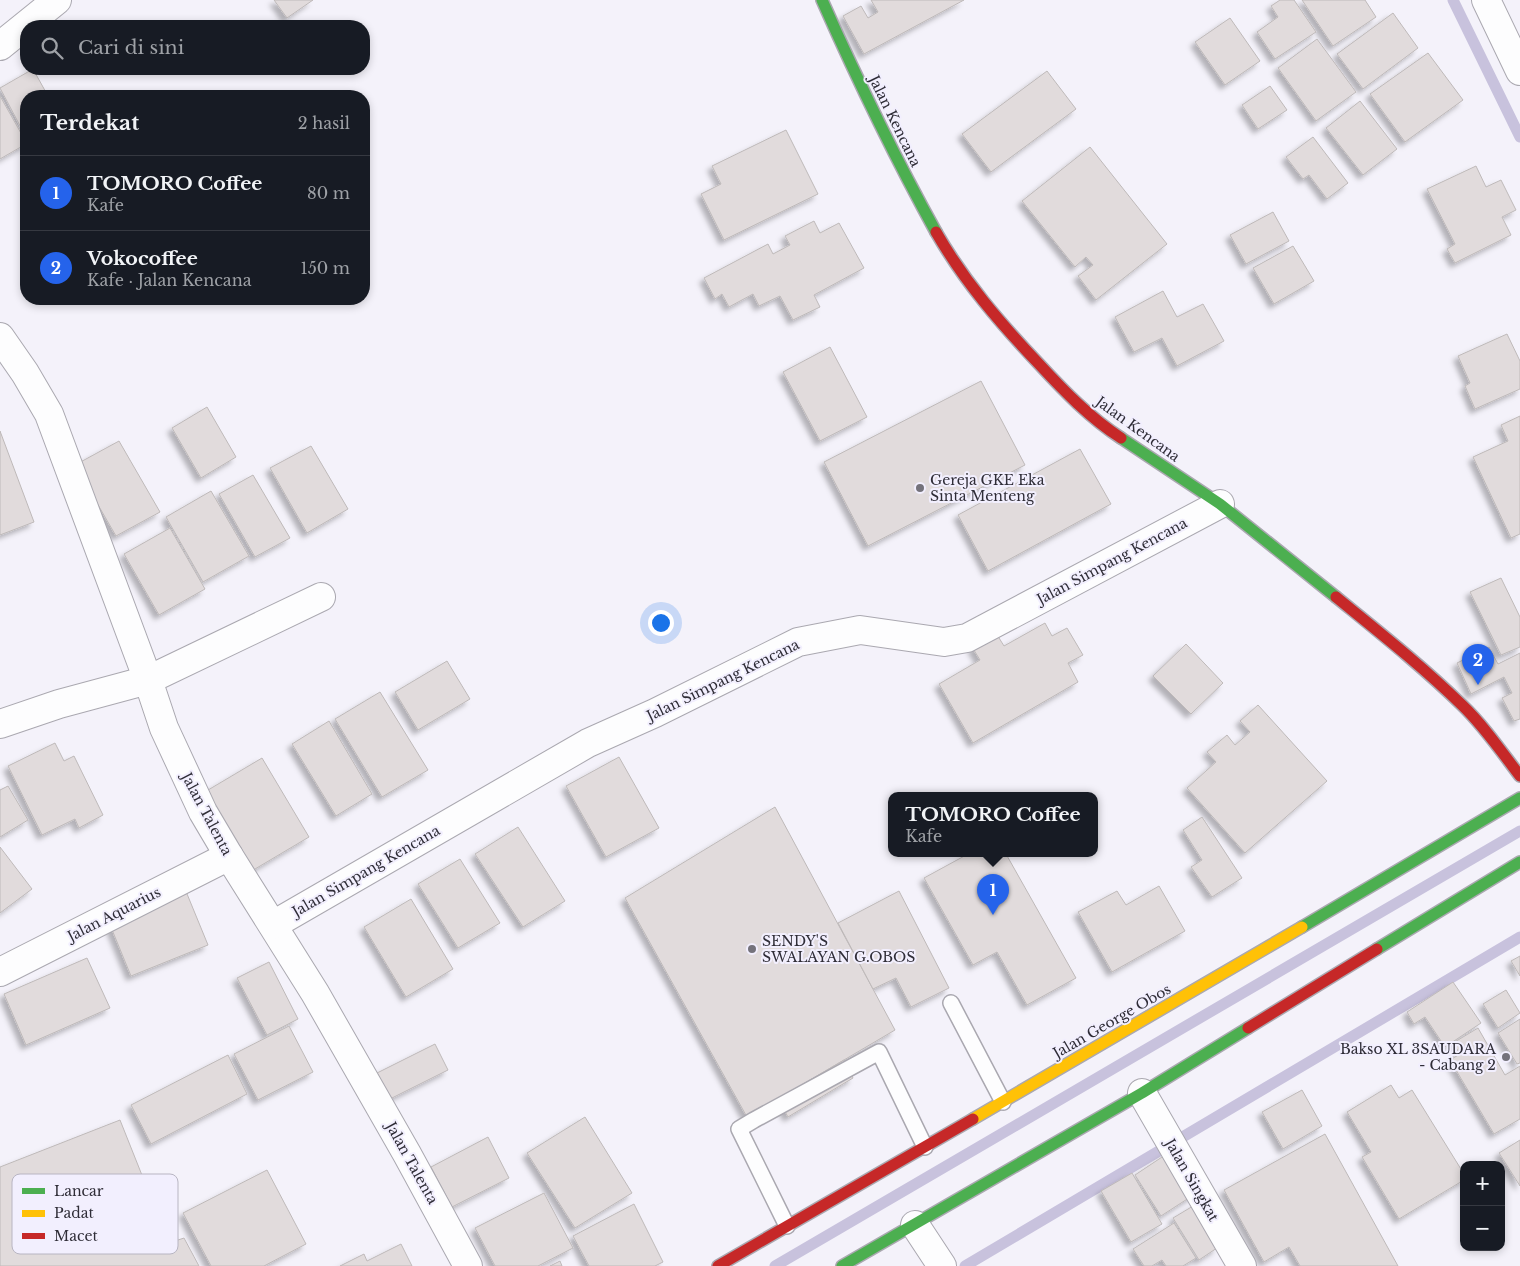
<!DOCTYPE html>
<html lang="id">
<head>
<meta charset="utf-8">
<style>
	body { margin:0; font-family:"Libre Baskerville",serif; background:#20242c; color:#f1f3f6 }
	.controls { position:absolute; right:15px; bottom:15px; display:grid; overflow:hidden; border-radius:10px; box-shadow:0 2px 8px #0003 }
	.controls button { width:45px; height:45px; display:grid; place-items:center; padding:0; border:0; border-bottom:1px solid #363941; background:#171b24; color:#f1f3f6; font:25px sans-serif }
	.you { position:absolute; left:660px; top:622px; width:18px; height:18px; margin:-12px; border:4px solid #fff; border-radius:50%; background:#1a73e8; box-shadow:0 0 0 8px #1a73e833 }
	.badge { display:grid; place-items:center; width:32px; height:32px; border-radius:50%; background:#2563eb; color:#fff; font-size:16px; font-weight:700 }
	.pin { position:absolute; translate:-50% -41px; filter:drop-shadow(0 1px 2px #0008) }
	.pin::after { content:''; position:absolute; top:26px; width:18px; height:15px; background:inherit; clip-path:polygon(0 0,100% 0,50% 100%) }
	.popup { position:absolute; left:888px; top:792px; width:210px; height:65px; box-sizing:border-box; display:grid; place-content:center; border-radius:10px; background:#171b24; filter:drop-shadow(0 1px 4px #0005); font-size:16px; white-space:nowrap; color:#9ea1a6 }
	.popup b { font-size:19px; color:#f1f3f6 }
	.popup::after { content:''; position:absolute; left:50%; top:100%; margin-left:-10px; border:10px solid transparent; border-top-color:#171b24 }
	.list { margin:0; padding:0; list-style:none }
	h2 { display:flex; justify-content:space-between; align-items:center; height:65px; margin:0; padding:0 20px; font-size:21px }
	h2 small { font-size:16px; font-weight:400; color:#9ea1a6 }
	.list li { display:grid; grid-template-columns:32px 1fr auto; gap:15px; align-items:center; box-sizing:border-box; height:75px; padding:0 20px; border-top:1px solid #363941 }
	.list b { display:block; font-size:19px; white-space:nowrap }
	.list p { margin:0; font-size:16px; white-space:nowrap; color:#9ea1a6 }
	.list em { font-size:16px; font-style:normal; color:#9ea1a6 }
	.icon { flex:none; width:28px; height:28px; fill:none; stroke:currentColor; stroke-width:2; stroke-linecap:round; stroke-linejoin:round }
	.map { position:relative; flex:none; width:1520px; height:1266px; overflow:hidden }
	.search { position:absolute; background:#171b24; box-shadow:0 2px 8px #0003; left:20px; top:20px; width:350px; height:55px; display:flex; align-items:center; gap:12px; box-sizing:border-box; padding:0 18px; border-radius:20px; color:#9ea1a6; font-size:19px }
	.panel { position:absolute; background:#171b24; box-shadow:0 2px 8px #0003; left:20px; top:90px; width:350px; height:215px; border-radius:20px }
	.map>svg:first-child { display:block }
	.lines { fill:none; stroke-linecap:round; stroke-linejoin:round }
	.stream { stroke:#c8c2dd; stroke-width:11 }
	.building { fill:#e1dbdc; stroke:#beb9b9; filter:url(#shadow) }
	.lane-casing { stroke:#aaa8b0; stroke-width:18 }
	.street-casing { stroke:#aaa8b0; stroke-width:30 }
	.fast-casing { stroke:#aaa8b0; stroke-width:14 }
	.slow-casing { stroke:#aaa8b0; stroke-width:14 }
	.jam-casing { stroke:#aaa8b0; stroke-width:14 }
	.lane { stroke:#fdfdfe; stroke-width:15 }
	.street { stroke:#fdfdfe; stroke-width:28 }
	.fast { stroke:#4caf50; stroke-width:11 }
	.slow { stroke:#ffc107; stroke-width:11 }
	.jam { stroke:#c62828; stroke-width:11 }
	.poi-dot { fill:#74727b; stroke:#f2effe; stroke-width:2 }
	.labels { text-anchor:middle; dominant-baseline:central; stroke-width:4; stroke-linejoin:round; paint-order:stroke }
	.street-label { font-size:14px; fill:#2f2d37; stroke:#f2effe }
	.poi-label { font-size:14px; fill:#2f2d37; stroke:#f2effe; text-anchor:start }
	.key { fill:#f2effe; stroke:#b8b5c2; stroke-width:1 }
	.key-label { font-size:14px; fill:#2f2d37 }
</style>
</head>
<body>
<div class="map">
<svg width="1520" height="1266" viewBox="0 0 1520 1266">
	<defs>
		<filter id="shadow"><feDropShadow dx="-4.5" dy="4.5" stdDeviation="2.5" flood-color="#0004"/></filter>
	</defs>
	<rect width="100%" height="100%" fill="#f4f2fa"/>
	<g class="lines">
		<g class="stream">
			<polyline points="1453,0 1520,137"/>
			<polyline points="775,1266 1520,831"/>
			<polyline points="965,1266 1520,937"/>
		</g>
	</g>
	<g class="building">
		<polygon points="274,0 313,0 287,18"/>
		<polygon points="871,0 964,0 864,54 843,16 861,6 868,18 878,12"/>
		<polygon points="1280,0 1294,0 1316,32 1275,59 1257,32 1278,17 1271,6"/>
		<polygon points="1302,0 1365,0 1376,17 1333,46"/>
		<polygon points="1393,13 1418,48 1363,89 1337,54"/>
		<polygon points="1230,18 1260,61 1225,85 1195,42"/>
		<polygon points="1317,39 1356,92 1316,121 1278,68"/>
		<polygon points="1428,53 1463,100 1405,142 1370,94"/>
		<polygon points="33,69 48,96 26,96 26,137 0,88"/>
		<polygon points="1047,71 1076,109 991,172 962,134"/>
		<polygon points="1270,86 1287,110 1258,129 1242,105"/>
		<polygon points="0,96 26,142 26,144 0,159"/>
		<polygon points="1360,101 1397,149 1363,175 1326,128"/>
		<polygon points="786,130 818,194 724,240 701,194 721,184 712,166"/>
		<polygon points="1313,137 1348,183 1327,199 1309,175 1303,179 1286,157"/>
		<polygon points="1090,147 1167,244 1096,300 1078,276 1093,265 1086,257 1075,267 1022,201"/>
		<polygon points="1476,166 1486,187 1501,180 1516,210 1502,217 1511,235 1455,263 1447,249 1455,244 1427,189"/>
		<polygon points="1273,212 1289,241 1246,264 1230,235"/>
		<polygon points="814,221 820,233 839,223 864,268 814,295 820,307 793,320 780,296 759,306 753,294 729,307 722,294 715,299 704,278 768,244 773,254 790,245 785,236"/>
		<polygon points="1293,246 1314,281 1274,304 1253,268"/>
		<polygon points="1163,291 1177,317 1203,304 1224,341 1177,366 1162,338 1134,352 1115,317"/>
		<polygon points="1507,334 1520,361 1520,389 1475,409 1465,386 1470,383 1458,356"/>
		<polygon points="830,347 867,417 820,441 783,372"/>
		<polygon points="981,381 1025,465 868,546 824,462"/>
		<polygon points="207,407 236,457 201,478 172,428"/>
		<polygon points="1520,416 1520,534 1511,538 1473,457 1508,441 1501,425"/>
		<polygon points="0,431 34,522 0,535"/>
		<polygon points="119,441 160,512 116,536 75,465"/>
		<polygon points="311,446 348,509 307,533 270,468"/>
		<polygon points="1080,449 1111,504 988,571 958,515"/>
		<polygon points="253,475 290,538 255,557 219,494"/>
		<polygon points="211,491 249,556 203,582 166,517"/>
		<polygon points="170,528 205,589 159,615 124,554"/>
		<polygon points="1501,578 1520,617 1520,647 1501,655 1470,592"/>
		<polygon points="1045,623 1052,636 1067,628 1083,655 1068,663 1078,682 973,743 939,684 980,660 972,647 996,633 1004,646"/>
		<polygon points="1186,644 1223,683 1191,714 1153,676"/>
		<polygon points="1489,647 1498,664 1520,653 1520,719 1514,721 1502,698 1512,693 1504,677 1471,694 1457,663"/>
		<polygon points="447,661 470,699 418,730 395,692"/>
		<polygon points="380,692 428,770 382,797 335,719"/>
		<polygon points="1258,705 1327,781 1245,853 1187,788 1216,762 1207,752 1227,735 1235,745 1250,732 1240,721"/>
		<polygon points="329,721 372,794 336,816 292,744"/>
		<polygon points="55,743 64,761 74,756 103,815 79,828 75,819 42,835 8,766"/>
		<polygon points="619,757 659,828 606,857 566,786"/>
		<polygon points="262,758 309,837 250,872 203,793"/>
		<polygon points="8,786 28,820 0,837 0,790"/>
		<polygon points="775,807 895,1030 747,1117 625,898"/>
		<polygon points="1202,817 1242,878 1212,897 1191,867 1202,860 1183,830"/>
		<polygon points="518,827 565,901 523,927 475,854"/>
		<polygon points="0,847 32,889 0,913"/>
		<polygon points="968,854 1006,854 1076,978 1027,1005 997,952 973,965 924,878"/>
		<polygon points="460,859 500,923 458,948 418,884"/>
		<polygon points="1159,886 1185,931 1112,972 1078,912 1117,891 1126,905"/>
		<polygon points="185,889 208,945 131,976 108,920"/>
		<polygon points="899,891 949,988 911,1007 896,978 873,989 838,923"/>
		<polygon points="411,899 453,969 406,997 364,927"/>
		<polygon points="1520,956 1520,976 1511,961"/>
		<polygon points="87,958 110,1008 26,1045 4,994"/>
		<polygon points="269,962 298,1019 267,1035 237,978"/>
		<polygon points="1453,982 1481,1023 1445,1047 1425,1017 1414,1024 1407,1012"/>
		<polygon points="1506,990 1520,1013 1498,1028 1483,1004"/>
		<polygon points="1520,1019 1520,1063 1517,1064 1498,1033"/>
		<polygon points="289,1026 313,1072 258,1100 234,1054"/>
		<polygon points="1478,1028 1505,1075 1520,1066 1520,1119 1494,1134 1450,1060 1460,1054 1453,1043"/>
		<polygon points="435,1044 448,1070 390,1099 377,1073"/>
		<polygon points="228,1055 247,1094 151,1144 131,1105"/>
		<polygon points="844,1060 853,1078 788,1117 778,1099"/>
		<polygon points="1391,1085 1399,1098 1412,1090 1464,1174 1464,1180 1399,1219 1362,1157 1371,1152 1347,1112"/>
		<polygon points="1302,1090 1322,1126 1283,1149 1262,1112"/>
		<polygon points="585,1117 632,1193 575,1228 527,1153"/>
		<polygon points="120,1120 169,1243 184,1238 199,1266 0,1266 0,1167"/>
		<polygon points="1325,1134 1398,1266 1300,1266 1289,1247 1264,1262 1224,1190"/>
		<polygon points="488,1137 509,1178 452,1207 431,1167"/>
		<polygon points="1520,1140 1520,1186 1499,1153"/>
		<polygon points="1168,1153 1195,1194 1161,1216 1135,1175"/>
		<polygon points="267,1170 306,1244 264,1266 211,1266 183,1213"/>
		<polygon points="1132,1173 1162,1224 1131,1242 1101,1191"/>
		<polygon points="544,1193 573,1248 538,1266 495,1266 475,1228"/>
		<polygon points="1203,1200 1217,1248 1199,1260 1173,1218"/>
		<polygon points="634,1204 663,1262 655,1266 589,1266 573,1236"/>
		<polygon points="1174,1223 1196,1258 1183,1266 1166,1266 1162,1260 1152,1266 1144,1266 1133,1249"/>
		<polygon points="401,1244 412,1266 340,1266 364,1254 367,1261"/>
		<polygon points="560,1261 562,1266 550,1266"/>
	</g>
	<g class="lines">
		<defs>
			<g id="lane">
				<polyline points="951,1003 1003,1102"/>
				<polyline points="787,1226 739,1129 754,1120 879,1052 925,1147"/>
			</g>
			<g id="street">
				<polyline points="1486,0 1520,71"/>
				<polyline points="0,46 57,0"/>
				<polyline points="0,337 25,373 49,414 148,680 164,728 203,812 229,856 315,993 407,1154 468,1266"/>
				<polyline points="0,724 59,704 148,680 321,597"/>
				<polyline points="273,925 588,743 655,713 798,642 860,630 944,642 967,638 1220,504"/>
				<polyline points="0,972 229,856"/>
				<polyline points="1142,1093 1242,1266"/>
				<polyline points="915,1225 942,1266"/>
			</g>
			<g id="fast">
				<path d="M822,0c35,79 72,156 114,232"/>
				<polyline points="1121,438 1220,504 1336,597"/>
				<polyline points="1302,927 1520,798"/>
				<polyline points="1377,949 1520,862"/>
				<polyline points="842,1266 1142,1093 1248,1028"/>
			</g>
			<polyline id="slow" points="973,1119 1302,927"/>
			<g id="jam">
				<path d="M936,232c28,49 64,91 103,132 25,27 51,54 82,74"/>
				<path d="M1336,597c43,35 86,69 126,108 22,21 39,46 58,71"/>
				<polyline points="1248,1028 1377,949"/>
				<polyline points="718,1266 973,1119"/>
			</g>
		</defs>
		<use href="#lane" class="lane-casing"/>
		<use href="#street" class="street-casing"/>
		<use href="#fast" class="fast-casing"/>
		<use href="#slow" class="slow-casing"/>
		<use href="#jam" class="jam-casing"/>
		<use href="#lane" class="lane"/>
		<use href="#street" class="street"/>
		<use href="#fast" class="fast"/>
		<use href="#slow" class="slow"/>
		<use href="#jam" class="jam"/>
	</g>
	<g class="poi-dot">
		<circle cx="920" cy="488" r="5"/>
		<circle cx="752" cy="949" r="5"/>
		<circle cx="1506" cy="1057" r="5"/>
	</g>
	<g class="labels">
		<g class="street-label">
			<text transform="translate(895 121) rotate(64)">Jalan Kencana</text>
			<text transform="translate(1138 429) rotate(36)">Jalan Kencana</text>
			<text transform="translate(1112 561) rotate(-28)">Jalan Simpang Kencana</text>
			<text transform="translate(723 680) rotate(-26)">Jalan Simpang Kencana</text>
			<text transform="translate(207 814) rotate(62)">Jalan Talenta</text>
			<text transform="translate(366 871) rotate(-30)">Jalan Simpang Kencana</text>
			<text transform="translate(114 914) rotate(-27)">Jalan Aquarius</text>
			<text transform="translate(1112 1021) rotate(-30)">Jalan George Obos</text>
			<text transform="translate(412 1163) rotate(61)">Jalan Talenta</text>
			<text transform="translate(1192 1180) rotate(60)">Jalan Singkat</text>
		</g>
		<g class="poi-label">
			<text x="930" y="480">Gereja GKE Eka<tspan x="930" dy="16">Sinta Menteng</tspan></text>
			<text x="762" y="941">SENDY'S<tspan x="762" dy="16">SWALAYAN G.OBOS</tspan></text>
			<text x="1496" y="1049" text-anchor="end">Bakso XL 3SAUDARA<tspan x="1496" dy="16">- Cabang 2</tspan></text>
		</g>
	</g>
	<rect x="12" y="1174" width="166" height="80" rx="8" class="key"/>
	<rect x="22" y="1188" width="23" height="6" fill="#4caf50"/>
	<rect x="22" y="1210" width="23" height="7" fill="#ffc107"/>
	<rect x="22" y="1233" width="23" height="6" fill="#c62828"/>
	<g class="key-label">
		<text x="54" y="1196">Lancar</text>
		<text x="54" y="1218">Padat</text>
		<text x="54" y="1241">Macet</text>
	</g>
</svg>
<div class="controls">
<button>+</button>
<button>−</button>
</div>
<div class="you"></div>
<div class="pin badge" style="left:993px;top:915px">1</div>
<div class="popup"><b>TOMORO Coffee</b>Kafe</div>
<div class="pin badge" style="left:1478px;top:685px">2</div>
<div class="search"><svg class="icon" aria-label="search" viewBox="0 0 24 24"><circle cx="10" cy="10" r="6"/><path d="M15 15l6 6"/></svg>Cari di sini</div>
<section class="panel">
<h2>Terdekat<small>2 hasil</small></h2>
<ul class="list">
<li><span class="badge">1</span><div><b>TOMORO Coffee</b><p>Kafe</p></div><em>80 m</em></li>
<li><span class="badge">2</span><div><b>Vokocoffee</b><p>Kafe · Jalan Kencana</p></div><em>150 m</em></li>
</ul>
</section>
</div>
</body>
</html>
